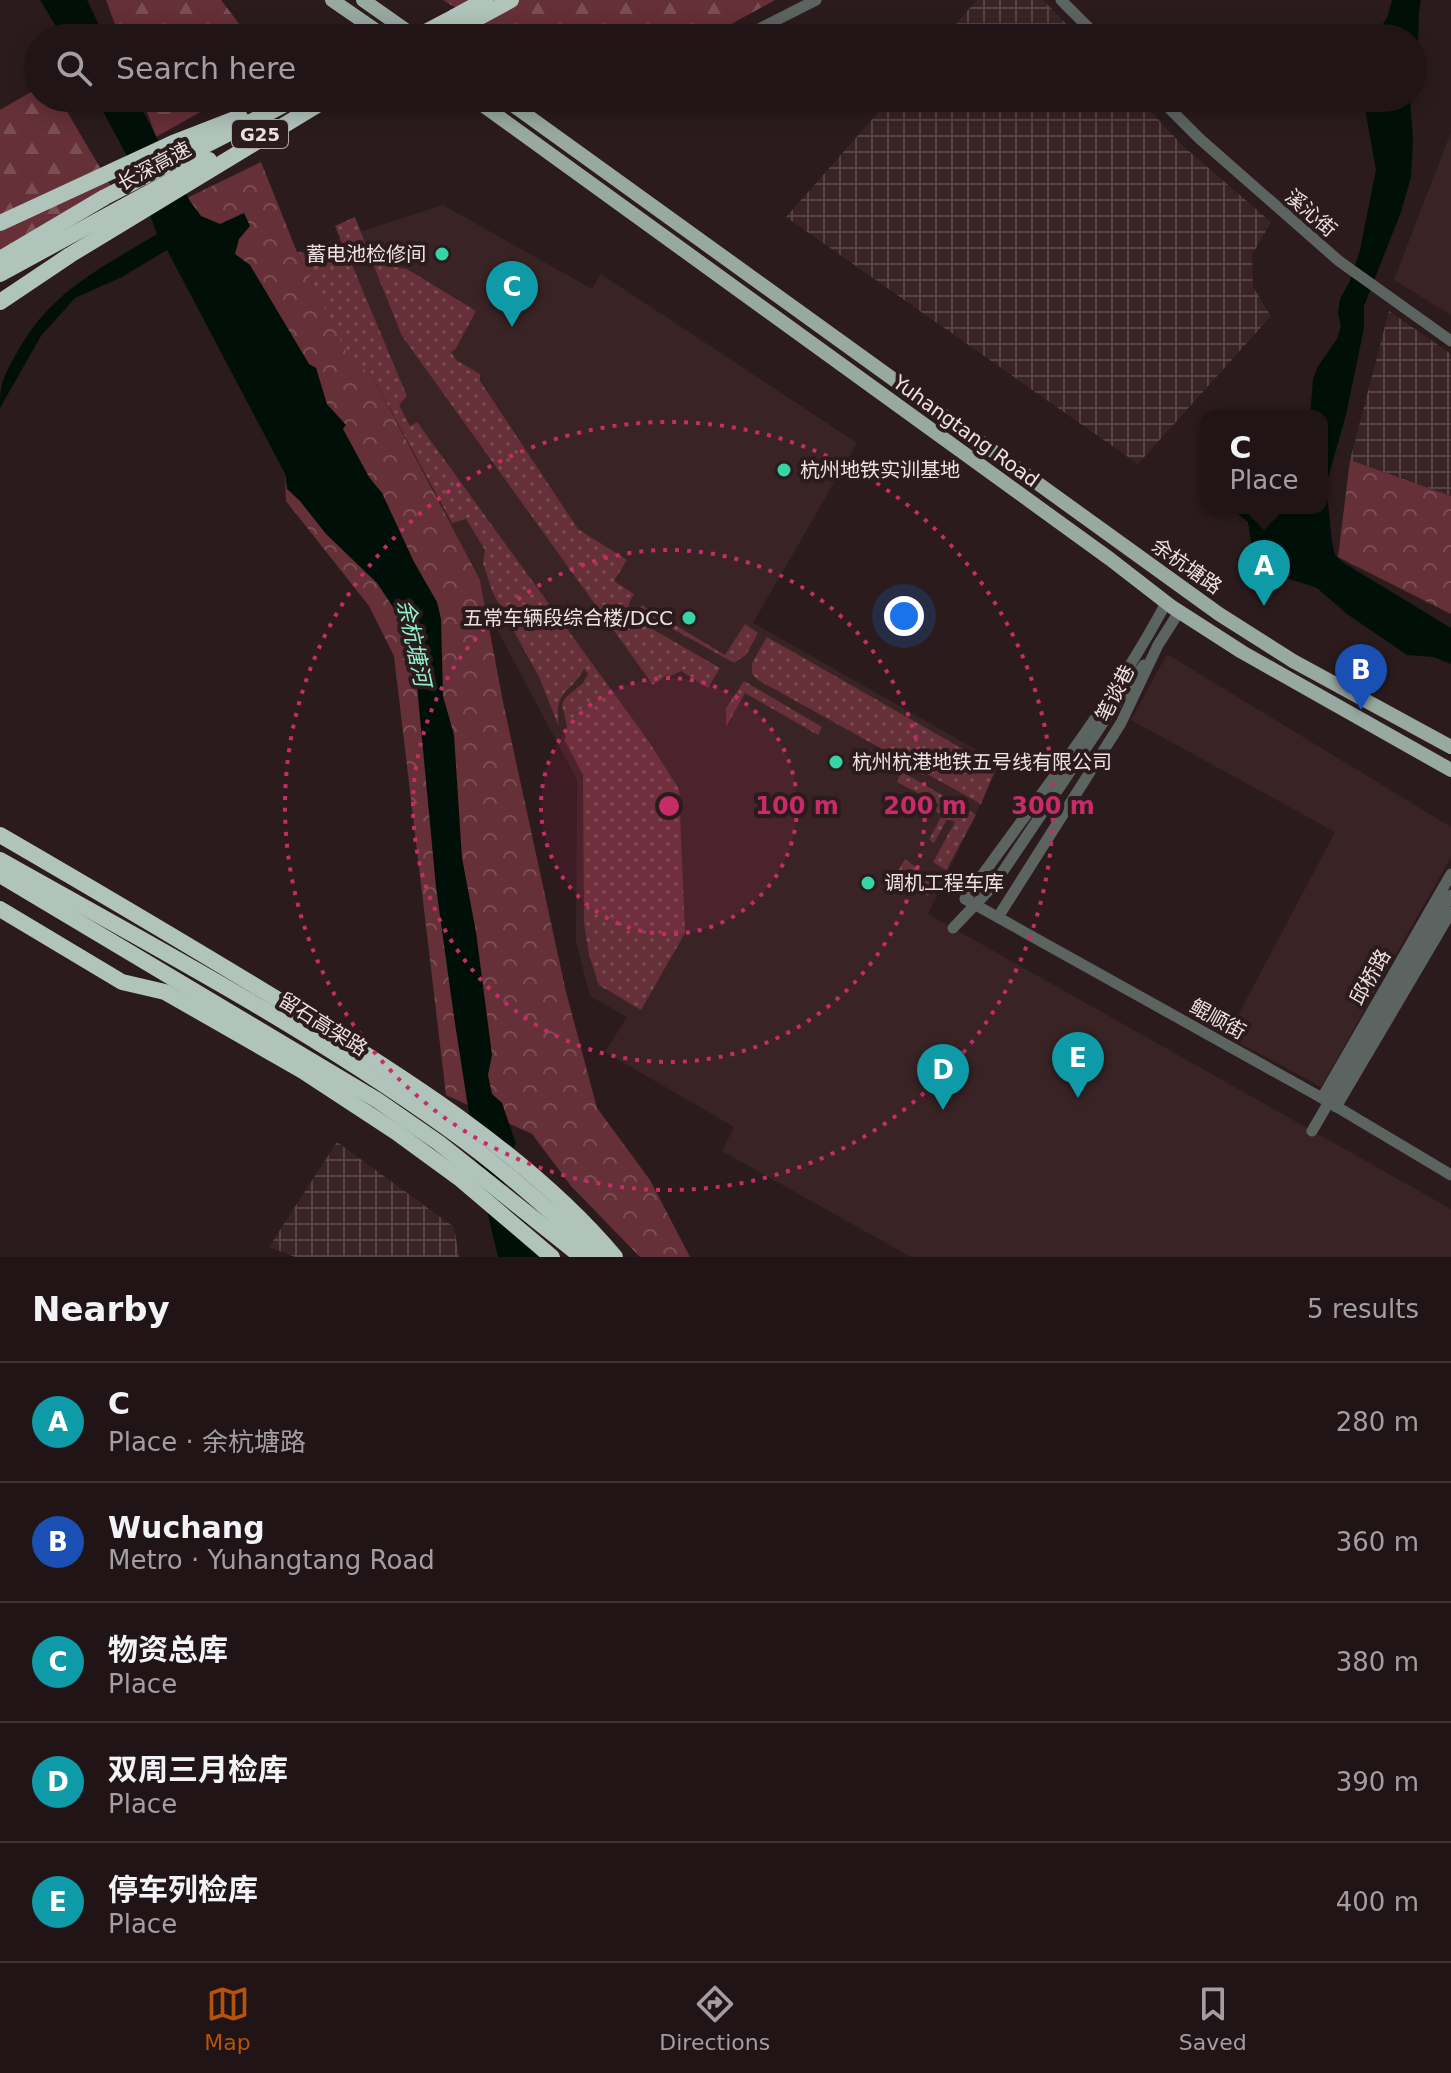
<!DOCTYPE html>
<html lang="en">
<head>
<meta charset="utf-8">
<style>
	body { margin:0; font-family:"DejaVu Sans","Noto Sans SC",sans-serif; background:#281d1f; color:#f1f3f6 }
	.you { position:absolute; left:904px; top:616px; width:28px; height:28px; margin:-20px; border:6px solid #fff; border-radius:50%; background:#1a73e8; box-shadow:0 0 0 12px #1a73e833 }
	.badge { display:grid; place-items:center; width:52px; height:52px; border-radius:50%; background:#b45309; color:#fff; font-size:26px; font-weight:700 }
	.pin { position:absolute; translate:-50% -66px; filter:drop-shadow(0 2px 4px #0008) }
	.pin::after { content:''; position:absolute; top:42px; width:28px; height:24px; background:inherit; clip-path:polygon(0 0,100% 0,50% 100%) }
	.popup { position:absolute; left:1200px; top:410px; width:128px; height:104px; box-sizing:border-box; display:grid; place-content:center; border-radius:16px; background:#201416; filter:drop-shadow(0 2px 6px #0005); font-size:26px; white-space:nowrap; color:#a29ea1 }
	.popup b { font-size:30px; color:#f1f3f6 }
	.popup::after { content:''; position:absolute; left:50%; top:100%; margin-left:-16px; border:16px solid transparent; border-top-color:#201416 }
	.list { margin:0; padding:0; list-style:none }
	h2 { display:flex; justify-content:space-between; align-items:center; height:104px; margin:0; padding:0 32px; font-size:34px }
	h2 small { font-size:26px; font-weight:400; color:#a29ea1 }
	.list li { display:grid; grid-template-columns:52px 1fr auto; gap:24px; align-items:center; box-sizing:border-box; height:120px; padding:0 32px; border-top:2px solid #3d3335 }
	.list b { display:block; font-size:30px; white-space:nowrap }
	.list p { margin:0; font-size:26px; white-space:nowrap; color:#a29ea1 }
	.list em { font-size:26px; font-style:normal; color:#a29ea1 }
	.icon { flex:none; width:44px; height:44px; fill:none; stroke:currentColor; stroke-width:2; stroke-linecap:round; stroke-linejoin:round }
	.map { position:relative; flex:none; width:1451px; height:1257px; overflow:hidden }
	.search { position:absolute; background:#201416; box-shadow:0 4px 20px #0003; left:24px; right:24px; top:24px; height:88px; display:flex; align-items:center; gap:20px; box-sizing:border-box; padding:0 28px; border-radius:44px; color:#a29ea1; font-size:30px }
	.sheet { height:704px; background:#201416 }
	nav { display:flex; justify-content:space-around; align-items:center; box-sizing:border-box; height:112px; border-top:2px solid #3d3335; background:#201416; font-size:22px; color:#a29ea1 }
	nav a { display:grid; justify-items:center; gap:4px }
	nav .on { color:#b45309 }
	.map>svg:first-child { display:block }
	.built { fill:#392325 }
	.industrial { fill:url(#industrial-grid) }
	.grass { fill:url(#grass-dots) }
	.forest { fill:url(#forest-firs) }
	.park { fill:url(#park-crowns) }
	.water { fill:#001009 }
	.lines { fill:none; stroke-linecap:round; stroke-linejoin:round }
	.minor { stroke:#5c6461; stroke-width:11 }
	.major { stroke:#98a9a2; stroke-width:14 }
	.highway { stroke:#b0c4bc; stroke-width:16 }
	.minor-bridge { stroke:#5c6461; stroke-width:11 }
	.highway-bridge { stroke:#b0c4bc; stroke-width:16 }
	.ring { fill:none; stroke:#c62c68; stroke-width:4; stroke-dasharray:4 8 }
	.poi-dot { fill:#36d4a7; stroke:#2b1b1d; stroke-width:3 }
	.labels { text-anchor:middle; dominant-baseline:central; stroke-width:8; stroke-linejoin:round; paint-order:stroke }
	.shield { fill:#2b1b1d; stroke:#b3a6a7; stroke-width:2 }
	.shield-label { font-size:18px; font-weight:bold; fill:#ede1e2 }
	.street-label { font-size:20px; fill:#ede1e2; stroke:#2b1b1d }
	.poi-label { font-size:20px; fill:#ede1e2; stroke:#2b1b1d; text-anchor:start }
	.water-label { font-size:22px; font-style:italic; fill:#8df4cf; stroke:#2b1b1d }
	.centre { fill:#c62c68; stroke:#2b1b1d; stroke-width:4 }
	.ring-label { font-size:24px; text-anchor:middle; font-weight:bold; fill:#c62c68; stroke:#2b1b1d; stroke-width:8; stroke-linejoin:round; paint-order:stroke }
</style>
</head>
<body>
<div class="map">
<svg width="1451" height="1257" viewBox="0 0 1451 1257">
	<defs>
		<pattern id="industrial-grid" width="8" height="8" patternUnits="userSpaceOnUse" patternTransform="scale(2)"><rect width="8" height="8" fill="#392325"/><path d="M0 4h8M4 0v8" fill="none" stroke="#564344"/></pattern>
		<pattern id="grass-dots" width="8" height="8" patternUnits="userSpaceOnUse" patternTransform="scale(2)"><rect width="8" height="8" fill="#653037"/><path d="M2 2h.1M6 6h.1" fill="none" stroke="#7b4e54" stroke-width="1.8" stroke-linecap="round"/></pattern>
		<pattern id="forest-firs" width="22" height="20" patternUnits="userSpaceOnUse" patternTransform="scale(2)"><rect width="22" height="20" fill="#653037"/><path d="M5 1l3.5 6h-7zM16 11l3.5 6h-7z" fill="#7b4e54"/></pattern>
		<pattern id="park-crowns" width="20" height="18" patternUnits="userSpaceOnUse" patternTransform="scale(2)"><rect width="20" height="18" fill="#653037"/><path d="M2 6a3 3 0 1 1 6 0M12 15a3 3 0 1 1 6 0" fill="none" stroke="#7b4e54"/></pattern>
	</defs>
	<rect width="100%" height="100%" fill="#2b1b1d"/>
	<g class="built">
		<polygon points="1451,132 1451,315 1394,280"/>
		<polygon points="443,205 592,289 601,274 857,443 753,623 1000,763 928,914 1451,1209 1451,1257 911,1257 722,1151 734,1127 605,1052 627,1017 590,996 576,942 577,780 486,609 480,580 354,369 297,252"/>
		<polygon points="1167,654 1451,827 1451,857 1321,1087 1227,1036 1335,832 1131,720"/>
	</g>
	<g class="industrial">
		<polygon points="977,0 1043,0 1080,38 944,38"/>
		<polygon points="891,98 1138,98 1183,146 1271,222 1252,255 1253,287 1271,316 1138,464 786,217"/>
		<polygon points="1389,311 1451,354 1451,496 1350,460"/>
		<polygon points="337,1142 454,1227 459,1257 295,1257 269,1247"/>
	</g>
	<g class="grass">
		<path d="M355,217l18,46 34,6 69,42 -21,39 -4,2 5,8 24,14v7l98,148 49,31 -13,21 20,13 -5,9v10l6,6 85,49 -12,20 -27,-17 -12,6 -2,-2 -14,10 -251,-349 -29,-72 -23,-4 57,136 -8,9 11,21 7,-4 230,317 32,50 6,144 -44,77 -42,-25 -10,-30 -5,-32 -1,-148 -18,-34 2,-14 -5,-22 3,-7 18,-15 5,-9 -4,-5c-16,28 -30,19 -25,58l-20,-50 -46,-84 -10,-30 2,-13 -19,-31 -14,4 -83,-153 -15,-1 -57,-117 52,8 -14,-34z"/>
		<polygon points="642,605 725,655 745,624 758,633 746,655 734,663 644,613 640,608"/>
		<polygon points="767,637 996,768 981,804 758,680 752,674 752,663"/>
		<polygon points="744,681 822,727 818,735 745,693 726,727 726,708"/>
		<polygon points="901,771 976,815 946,870 933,862 955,822 947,819 934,843 929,840 942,815 935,811 939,804 897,782"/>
		<polygon points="905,859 929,877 932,890 928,896 894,878"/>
	</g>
	<g class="forest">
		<polygon points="106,0 221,0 250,38 120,38"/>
		<polygon points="443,0 775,0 706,38 504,38"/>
		<polygon points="38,88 38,98 59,98 115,193 0,254 0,110"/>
		<polygon points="142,98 225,98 156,137"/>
	</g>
	<g class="park">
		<polygon points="261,162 297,252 354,368 369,370 480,580 503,702 566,992 597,1108 650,1180 690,1257 640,1257 571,1186 532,1134 446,1095 394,656 369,606 286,501 285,474 150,216"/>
		<polygon points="1350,460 1451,496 1451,614 1338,557"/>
	</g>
	<g class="water">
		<polygon points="40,0 87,0 105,38 63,38"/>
		<path d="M1392,0h29c-4,16 -1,31 -4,47l-4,4v-13h-40l14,-20z"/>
		<path d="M96,98h40l54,103 11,15 19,8 24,-11 6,13 -11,13 -4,15 15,11 59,99 7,4 11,36 19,21 -3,4 26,48 13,16 32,69 23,40 4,17 2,77 11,39 8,123 14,74 16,123 -4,20 4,19 10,9 14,41 -9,13 -3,24 4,21 17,14 12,41h-39l-19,-79 -25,-161 -18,-130 -22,-233 -19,-44 -18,-27 -51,-49 -26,-33 -13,-12 -2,-15 -118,-224 -45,27 -47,21 -34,38 -41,72c0,-25 3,-30 15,-52 34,-64 83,-86 142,-122l-28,-74z"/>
		<polygon points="1363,98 1410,98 1413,140 1411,177 1401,212 1364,306 1364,328 1346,415 1326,485 1332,542 1335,555 1344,563 1451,628 1451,664 1433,657 1407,655 1347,614 1317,588 1284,577 1261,563 1253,554 1248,522 1230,508 1322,508 1322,416 1310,416 1313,379 1318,366 1337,339 1341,326 1338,313 1340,299 1350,281 1360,250 1376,170"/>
	</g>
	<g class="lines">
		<g class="minor">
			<polyline points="1061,0 1099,38"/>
			<polyline points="741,38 816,0"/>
			<polyline points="630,98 638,101 644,98"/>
			<polyline points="1159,98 1200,139 1339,261 1451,341"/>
			<path d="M1166,603c-56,105 -132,199 -201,296l357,199 129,77"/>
			<polyline points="1126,682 1113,708 1144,665"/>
			<polyline points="1443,908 1451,895"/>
			<polyline points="998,917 1121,723 1158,645 1179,612"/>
			<polyline points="1322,1098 1451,874"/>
			<polyline points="1336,1107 1451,912"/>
		</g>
		<g class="major">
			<polyline points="332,0 387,38"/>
			<polyline points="363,0 417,38"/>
			<polyline points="473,98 1110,559 1172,607 1242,652 1451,770"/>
			<polyline points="503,98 1219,614 1293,661 1451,747"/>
		</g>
		<g class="highway">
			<polyline points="454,17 485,0"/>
			<polyline points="441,38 511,0"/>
			<polyline points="0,223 173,143 240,117"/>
			<polyline points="0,259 105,197 297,98"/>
			<polyline points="0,274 209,160"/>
			<polyline points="0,302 70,255 329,98"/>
			<path d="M0,835c100,58 200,117 298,177 109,67 235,147 317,245"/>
			<path d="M0,860c151,85 306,167 447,268 55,39 104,84 154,129"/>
			<polyline points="0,875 377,1100 439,1143 582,1257"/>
			<polyline points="0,909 122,982 165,992 303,1071 396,1132 459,1178 552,1257"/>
		</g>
		<g class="minor-bridge">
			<polyline points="953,928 993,886 1113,708"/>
			<polyline points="1312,1131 1443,908"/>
		</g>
		<polyline class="highway-bridge" points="414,38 454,17"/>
	</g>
	<circle cx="669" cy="806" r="128" fill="#c62c68" fill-opacity=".12"/>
	<g class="ring">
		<circle cx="669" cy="806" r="128"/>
		<circle cx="669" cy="806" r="256"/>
		<circle cx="669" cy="806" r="384"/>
	</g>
	<g class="poi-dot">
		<circle cx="442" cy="254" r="8"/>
		<circle cx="784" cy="470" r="8"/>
		<circle cx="689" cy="618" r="8"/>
		<circle cx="836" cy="762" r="8"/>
		<circle cx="868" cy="883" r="8"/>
	</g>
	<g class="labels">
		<rect class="shield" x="232" y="120" width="56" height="28" rx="6"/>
		<g class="shield-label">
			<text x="260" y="134">G25</text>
		</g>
		<g class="street-label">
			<text transform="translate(154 166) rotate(-28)">长深高速</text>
			<text transform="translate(1311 213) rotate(41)">溪沁街</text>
			<text transform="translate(966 431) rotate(36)">Yuhangtang Road</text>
			<text transform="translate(1187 566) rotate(35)">余杭塘路</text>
			<text transform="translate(1115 693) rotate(-63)">笔谈巷</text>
			<text transform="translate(1370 977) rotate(-60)">邱桥路</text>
			<text transform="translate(1218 1019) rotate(29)">鲲顺街</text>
			<text transform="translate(323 1024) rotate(32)">留石高架路</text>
		</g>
		<g class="poi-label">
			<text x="426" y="254" text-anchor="end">蓄电池检修间</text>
			<text x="800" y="470">杭州地铁实训基地</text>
			<text x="673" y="618" text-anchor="end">五常车辆段综合楼/DCC</text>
			<text x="852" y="762">杭州杭港地铁五号线有限公司</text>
			<text x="884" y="883">调机工程车库</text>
		</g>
		<g class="water-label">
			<text transform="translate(414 643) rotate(78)">余杭塘河</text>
		</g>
	</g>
	<circle cx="669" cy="806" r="12" class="centre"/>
	<g class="ring-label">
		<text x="797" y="814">100 m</text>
		<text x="925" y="814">200 m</text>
		<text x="1053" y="814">300 m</text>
	</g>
</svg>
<div class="you"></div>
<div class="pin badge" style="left:1264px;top:606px;background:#0f9aa8">A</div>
<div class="popup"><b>C</b>Place</div>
<div class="pin badge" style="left:1361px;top:710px;background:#1a4fb4">B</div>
<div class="pin badge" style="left:512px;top:327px;background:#0f9aa8">C</div>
<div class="pin badge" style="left:943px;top:1110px;background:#0f9aa8">D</div>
<div class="pin badge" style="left:1078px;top:1098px;background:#0f9aa8">E</div>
<div class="search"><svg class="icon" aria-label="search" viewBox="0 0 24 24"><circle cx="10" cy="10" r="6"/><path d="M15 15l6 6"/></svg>Search here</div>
</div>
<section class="sheet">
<h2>Nearby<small>5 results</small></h2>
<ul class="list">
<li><span class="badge" style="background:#0f9aa8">A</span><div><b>C</b><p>Place · 余杭塘路</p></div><em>280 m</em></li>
<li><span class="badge" style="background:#1a4fb4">B</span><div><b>Wuchang</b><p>Metro · Yuhangtang Road</p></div><em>360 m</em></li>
<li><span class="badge" style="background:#0f9aa8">C</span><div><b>物资总库</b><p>Place</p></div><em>380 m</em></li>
<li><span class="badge" style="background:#0f9aa8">D</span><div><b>双周三月检库</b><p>Place</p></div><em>390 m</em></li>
<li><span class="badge" style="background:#0f9aa8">E</span><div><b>停车列检库</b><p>Place</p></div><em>400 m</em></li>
</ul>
</section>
<nav>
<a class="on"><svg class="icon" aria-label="map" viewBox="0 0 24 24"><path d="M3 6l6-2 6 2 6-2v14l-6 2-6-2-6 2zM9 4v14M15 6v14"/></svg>Map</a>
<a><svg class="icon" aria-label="directions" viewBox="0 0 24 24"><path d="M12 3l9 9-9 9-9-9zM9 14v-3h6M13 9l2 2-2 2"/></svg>Directions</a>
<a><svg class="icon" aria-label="saved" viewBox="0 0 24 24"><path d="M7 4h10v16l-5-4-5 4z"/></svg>Saved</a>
</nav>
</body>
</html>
